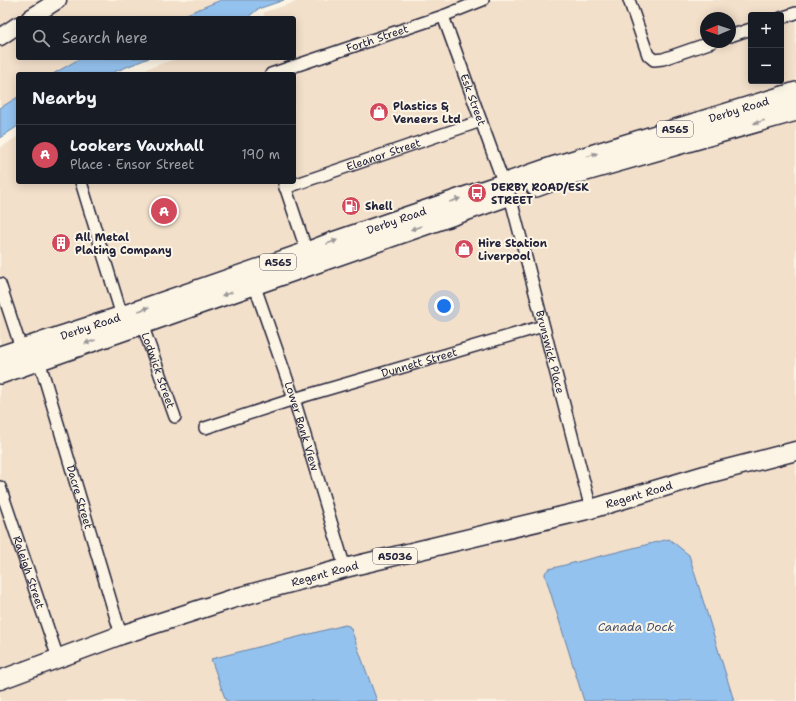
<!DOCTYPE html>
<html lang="en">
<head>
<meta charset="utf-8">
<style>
	body { margin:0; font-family:"Shantell Sans",sans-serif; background:#20242c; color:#f1f3f6 }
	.controls { position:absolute; right:12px; top:12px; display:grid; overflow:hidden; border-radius:4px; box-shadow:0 2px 10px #0003 }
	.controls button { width:36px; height:36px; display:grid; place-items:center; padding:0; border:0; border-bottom:1px solid #363941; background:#171b24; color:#f1f3f6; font:20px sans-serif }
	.compass { position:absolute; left:700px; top:12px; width:36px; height:36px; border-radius:50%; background:#171b24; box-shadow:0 2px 10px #0003; rotate:268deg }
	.you { position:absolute; left:444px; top:306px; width:14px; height:14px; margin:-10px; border:3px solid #fff; border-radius:50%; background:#1a73e8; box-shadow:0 0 0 6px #1a73e833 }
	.badge { display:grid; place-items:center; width:26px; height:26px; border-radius:50%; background:#d1495b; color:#fff; font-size:13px; font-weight:700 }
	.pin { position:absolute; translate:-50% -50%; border:2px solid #fff; box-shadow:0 1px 4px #0006 }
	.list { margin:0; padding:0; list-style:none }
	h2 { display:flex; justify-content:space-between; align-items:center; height:52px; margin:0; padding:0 16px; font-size:17px }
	h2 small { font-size:13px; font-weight:400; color:#9ea1a6 }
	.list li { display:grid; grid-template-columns:26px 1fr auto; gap:12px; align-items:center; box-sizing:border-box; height:60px; padding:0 16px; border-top:1px solid #363941 }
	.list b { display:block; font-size:15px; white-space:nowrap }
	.list p { margin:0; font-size:13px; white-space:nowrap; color:#9ea1a6 }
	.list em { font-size:13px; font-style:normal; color:#9ea1a6 }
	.icon { flex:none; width:22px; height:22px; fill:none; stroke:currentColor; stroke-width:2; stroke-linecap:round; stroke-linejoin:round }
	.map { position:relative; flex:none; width:796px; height:701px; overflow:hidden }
	.search { position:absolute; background:#171b24; box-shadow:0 2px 10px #0003; left:16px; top:16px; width:280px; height:44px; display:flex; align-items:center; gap:10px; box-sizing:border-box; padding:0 14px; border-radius:4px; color:#9ea1a6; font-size:15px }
	.panel { position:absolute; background:#171b24; box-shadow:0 2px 10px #0003; left:16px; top:72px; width:280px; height:112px; border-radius:4px }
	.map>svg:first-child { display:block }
	.built { fill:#f3e0cb; fill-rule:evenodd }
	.water { fill:#94c2ee; stroke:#6682a6 }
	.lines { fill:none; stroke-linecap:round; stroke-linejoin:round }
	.minor-casing { stroke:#22223b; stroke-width:14 }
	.secondary-casing { stroke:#22223b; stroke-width:19 }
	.primary-casing { stroke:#22223b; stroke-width:21 }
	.trunk-casing { stroke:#22223b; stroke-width:22 }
	.minor { stroke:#fcf5e5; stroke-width:11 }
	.secondary { stroke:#fcf5e5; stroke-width:16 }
	.primary { stroke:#fcf5e5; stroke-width:18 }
	.trunk { stroke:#fcf5e5; stroke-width:19 }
	.oneway { fill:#9a9698 }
	.labels { text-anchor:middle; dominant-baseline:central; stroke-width:4; stroke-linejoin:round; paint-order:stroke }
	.shield { fill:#fcf5e5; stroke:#63616e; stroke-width:1 }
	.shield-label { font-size:10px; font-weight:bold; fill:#22223b }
	.street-label { font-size:11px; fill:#22223b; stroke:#fcf5e5 }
	.poi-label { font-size:11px; font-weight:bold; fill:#22223b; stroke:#fcf5e5; text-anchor:start }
	.water-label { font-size:12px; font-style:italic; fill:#445271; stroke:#fcf5e5 }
</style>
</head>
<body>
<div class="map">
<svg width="796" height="701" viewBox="0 0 796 701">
	<rect width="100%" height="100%" fill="#fcf5e5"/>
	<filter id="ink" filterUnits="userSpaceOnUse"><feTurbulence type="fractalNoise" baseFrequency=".025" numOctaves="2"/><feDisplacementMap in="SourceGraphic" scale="8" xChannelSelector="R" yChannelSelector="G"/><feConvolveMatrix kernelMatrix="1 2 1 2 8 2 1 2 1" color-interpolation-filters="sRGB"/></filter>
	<g filter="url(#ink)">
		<g class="built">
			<polygon points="0,0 220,0 177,18 18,18 18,58 81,58 53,74 18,74 18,97 0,108"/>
			<path d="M302,0h494v92l-796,264v-208l18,-12v46h276v-108h-163l47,-16h116v-40h-30v-6zM751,15h30v66h-30zM706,18h24v24h-24z"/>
			<polygon points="796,111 796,701 0,701 0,374 558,179"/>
		</g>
		<g class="water">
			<polygon points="221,0 284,0 258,9 247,18 177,18"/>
			<polygon points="81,58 149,58 109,74 53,74"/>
			<polygon points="18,97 18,126 0,138 0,108"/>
			<path d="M669,539l20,16 45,146h-150l-38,-123c-2,-4 -1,-7 3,-9z"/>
			<polygon points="345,625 349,626 351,629 377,701 226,701 211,659"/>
		</g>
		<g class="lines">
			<defs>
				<g id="minor">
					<polyline points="629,0 648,55 654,60 663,59 712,42"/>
					<path id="s1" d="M443,16l38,105 23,63"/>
					<polyline points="781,18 796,13"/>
					<polyline points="730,36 751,29"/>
					<path id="s2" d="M271,74l172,-58 40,-16"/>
					<polyline points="81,182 122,316"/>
					<polyline points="284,183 307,252"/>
					<path id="s3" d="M285,188l196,-67"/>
					<path id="s4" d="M510,196l81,313"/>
					<polyline points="0,284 21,348"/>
					<path id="s5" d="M254,284l40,115 51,169"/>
					<path id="s6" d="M142,324l33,93"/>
					<path id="s7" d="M39,360l82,275"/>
					<path id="s8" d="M205,428l89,-29 249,-73"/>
					<path id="s9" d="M0,487l58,171"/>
				</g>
				<g id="secondary">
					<polyline points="30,18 58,0"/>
					<polyline points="0,37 18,25"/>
				</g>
				<g id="primary">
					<path id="s10" d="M0,680l121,-45 114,-37 110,-30 246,-59 120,-36 85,-22"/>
				</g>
				<g id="trunk">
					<polyline points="536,187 558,179 796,111"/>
					<path id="s11" d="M0,356l122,-40 185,-64 23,-9 225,-77 241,-74"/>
					<polyline points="0,374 505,197"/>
				</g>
			</defs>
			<use href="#minor" class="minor-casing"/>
			<use href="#secondary" class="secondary-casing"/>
			<use href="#primary" class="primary-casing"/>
			<use href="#trunk" class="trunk-casing"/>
			<use href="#minor" class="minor"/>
			<use href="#secondary" class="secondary"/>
			<use href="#primary" class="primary"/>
			<use href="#trunk" class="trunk"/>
		</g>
		<defs><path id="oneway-solid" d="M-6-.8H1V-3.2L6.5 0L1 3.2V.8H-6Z"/></defs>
		<g class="oneway">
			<use href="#oneway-solid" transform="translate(759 122) rotate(164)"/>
			<use href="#oneway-solid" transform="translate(592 155) rotate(-17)"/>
			<use href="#oneway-solid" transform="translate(455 200) rotate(-19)"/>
			<use href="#oneway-solid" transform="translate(416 228) rotate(161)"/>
			<use href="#oneway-solid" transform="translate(332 242) rotate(-20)"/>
			<use href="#oneway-solid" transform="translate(227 294) rotate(161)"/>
			<use href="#oneway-solid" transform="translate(144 309) rotate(-19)"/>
			<use href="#oneway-solid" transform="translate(90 342) rotate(161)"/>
		</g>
	</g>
	<defs>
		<symbol id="shop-disc" viewBox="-11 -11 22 22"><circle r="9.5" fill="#d1495b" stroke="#fcf5e5"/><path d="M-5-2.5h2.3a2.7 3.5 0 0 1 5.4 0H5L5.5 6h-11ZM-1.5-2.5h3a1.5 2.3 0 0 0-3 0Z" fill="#fff"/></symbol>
		<symbol id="bus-disc" viewBox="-11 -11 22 22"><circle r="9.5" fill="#d1495b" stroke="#fcf5e5"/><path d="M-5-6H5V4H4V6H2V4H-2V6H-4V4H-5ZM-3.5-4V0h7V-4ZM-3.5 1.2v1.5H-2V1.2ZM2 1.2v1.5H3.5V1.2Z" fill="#fff"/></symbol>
		<symbol id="fuel-disc" viewBox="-11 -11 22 22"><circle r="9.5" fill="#d1495b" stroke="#fcf5e5"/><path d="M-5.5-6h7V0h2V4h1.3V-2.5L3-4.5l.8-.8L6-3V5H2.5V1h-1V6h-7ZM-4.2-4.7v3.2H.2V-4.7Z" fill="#fff"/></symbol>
		<symbol id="building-disc" viewBox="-11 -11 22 22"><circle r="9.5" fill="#d1495b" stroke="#fcf5e5"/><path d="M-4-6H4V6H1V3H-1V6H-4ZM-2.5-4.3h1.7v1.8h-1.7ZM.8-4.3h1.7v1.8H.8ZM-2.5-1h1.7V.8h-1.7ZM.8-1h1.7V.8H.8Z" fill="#fff"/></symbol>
	</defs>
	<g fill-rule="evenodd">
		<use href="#shop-disc" x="368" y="101" width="22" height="22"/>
		<use href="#bus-disc" x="466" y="182" width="22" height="22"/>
		<use href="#fuel-disc" x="340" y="195" width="22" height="22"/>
		<use href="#building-disc" x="50" y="232" width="22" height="22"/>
		<use href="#shop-disc" x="453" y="238" width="22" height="22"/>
	</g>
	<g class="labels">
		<g class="shield">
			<rect x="657" y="121" width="36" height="16" rx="3"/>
			<rect x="260" y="254" width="36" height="16" rx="3"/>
			<rect x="373" y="548" width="44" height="16" rx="3"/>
		</g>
		<g class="shield-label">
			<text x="675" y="129">A565</text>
			<text x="278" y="262">A565</text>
			<text x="395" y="556">A5036</text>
		</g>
		<g class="street-label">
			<text stroke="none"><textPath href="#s2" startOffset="112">Forth Street</textPath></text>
			<text stroke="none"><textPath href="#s1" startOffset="89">Esk Street</textPath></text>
			<text stroke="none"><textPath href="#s11" startOffset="779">Derby Road</textPath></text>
			<text stroke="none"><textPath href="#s3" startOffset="104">Eleanor Street</textPath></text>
			<text stroke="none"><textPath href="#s11" startOffset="419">Derby Road</textPath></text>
			<text stroke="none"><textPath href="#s11" startOffset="95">Derby Road</textPath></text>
			<text stroke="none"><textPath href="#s4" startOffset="161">Brunswick Place</textPath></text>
			<text stroke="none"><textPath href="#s8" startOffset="224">Dunnett Street</textPath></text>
			<text stroke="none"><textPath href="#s6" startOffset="49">Lodwick Street</textPath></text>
			<text stroke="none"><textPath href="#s5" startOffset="150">Lower Bank View</textPath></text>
			<text stroke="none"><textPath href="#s10" startOffset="666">Regent Road</textPath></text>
			<text stroke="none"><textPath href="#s7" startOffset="143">Dacre Street</textPath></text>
			<text stroke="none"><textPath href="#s9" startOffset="90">Raleigh Street</textPath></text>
			<text stroke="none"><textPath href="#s10" startOffset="342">Regent Road</textPath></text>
		</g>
		<g class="poi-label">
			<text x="393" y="106">Plastics &amp;<tspan x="393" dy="13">Veneers Ltd</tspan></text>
			<text x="491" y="187">DERBY ROAD/ESK<tspan x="491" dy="13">STREET</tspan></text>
			<text x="365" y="206">Shell</text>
			<text x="75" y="237">All Metal<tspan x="75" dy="13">Plating Company</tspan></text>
			<text x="478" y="243">Hire Station<tspan x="478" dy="13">Liverpool</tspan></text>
		</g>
		<g class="water-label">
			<text x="636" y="627">Canada Dock</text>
		</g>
	</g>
</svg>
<div class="controls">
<button>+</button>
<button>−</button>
</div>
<svg class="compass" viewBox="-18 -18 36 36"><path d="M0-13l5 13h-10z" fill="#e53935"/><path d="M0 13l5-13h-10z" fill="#9ea1a6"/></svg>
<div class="you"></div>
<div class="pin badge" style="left:164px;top:211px">A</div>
<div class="search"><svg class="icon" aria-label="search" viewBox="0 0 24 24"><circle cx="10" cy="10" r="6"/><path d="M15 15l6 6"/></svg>Search here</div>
<section class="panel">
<h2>Nearby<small></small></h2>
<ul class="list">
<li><span class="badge">A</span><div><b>Lookers Vauxhall</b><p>Place · Ensor Street</p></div><em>190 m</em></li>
</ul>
</section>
</div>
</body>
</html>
